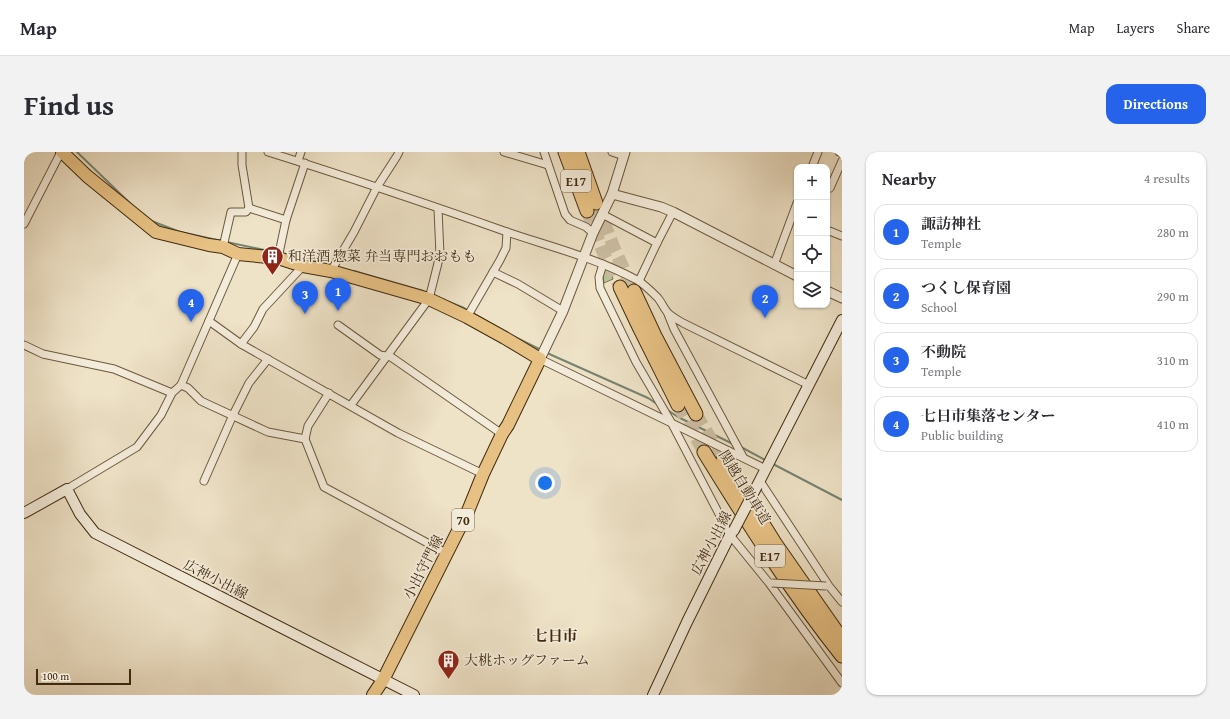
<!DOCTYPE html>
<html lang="en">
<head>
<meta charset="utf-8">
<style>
	body { margin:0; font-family:"Gentium Book Plus","Noto Serif JP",serif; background:#f2f2f3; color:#2b2b33 }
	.controls { position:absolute; right:12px; top:12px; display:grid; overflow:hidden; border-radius:8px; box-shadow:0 1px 3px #0004 }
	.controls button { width:36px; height:36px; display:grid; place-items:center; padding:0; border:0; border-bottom:1px solid #e1e1e2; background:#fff; color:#2b2b33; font:20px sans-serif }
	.scale { position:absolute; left:12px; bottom:10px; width:95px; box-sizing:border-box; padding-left:4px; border:2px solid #412b10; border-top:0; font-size:11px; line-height:14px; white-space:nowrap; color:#412b10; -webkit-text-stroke:3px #f4ecdb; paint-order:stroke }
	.you { position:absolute; left:521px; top:331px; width:14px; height:14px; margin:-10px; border:3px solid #fff; border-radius:50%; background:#1a73e8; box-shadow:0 0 0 6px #1a73e833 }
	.badge { display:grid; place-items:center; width:26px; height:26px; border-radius:50%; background:#2563eb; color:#fff; font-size:13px; font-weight:700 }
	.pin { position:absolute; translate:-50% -33px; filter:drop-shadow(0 1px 2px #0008) }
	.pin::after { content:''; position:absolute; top:21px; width:14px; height:12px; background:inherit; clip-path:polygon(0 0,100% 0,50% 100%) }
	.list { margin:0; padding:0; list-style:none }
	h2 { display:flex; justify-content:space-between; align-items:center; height:52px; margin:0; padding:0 16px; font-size:17px }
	h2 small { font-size:13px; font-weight:400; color:#7c7c81 }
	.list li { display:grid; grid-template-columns:26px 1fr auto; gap:12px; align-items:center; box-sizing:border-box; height:56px; margin:0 8px 8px; padding:0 8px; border:1px solid #e1e1e2; border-radius:12px }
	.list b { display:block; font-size:15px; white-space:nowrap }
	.list p { margin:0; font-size:13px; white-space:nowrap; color:#7c7c81 }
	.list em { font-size:13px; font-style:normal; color:#7c7c81 }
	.icon { flex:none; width:22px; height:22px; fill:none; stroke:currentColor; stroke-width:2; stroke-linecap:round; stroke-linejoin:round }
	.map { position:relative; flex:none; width:818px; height:543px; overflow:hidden; border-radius:12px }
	header { display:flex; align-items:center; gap:24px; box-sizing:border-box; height:56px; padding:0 20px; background:#fff; border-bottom:1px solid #e1e1e2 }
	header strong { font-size:19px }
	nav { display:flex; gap:22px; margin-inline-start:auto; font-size:14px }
	.intro { display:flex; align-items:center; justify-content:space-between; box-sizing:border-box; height:96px; padding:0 24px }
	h1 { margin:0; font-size:28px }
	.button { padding:10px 18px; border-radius:12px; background:#2563eb; color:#fff; font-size:14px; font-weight:700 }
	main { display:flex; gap:24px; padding:0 24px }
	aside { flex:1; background:#fff; border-radius:12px; box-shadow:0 1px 3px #0004 }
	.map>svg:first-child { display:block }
	.green { fill:#b9c396; stroke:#7d7753 }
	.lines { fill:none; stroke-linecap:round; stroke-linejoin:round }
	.stream { stroke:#768371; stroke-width:2 }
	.motorway-tunnel { stroke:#cbbda2; stroke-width:13; stroke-dasharray:13 6; stroke-linecap:butt }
	.minor-casing { stroke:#6c593e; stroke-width:9 }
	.tertiary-casing { stroke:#6c593e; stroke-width:11 }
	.secondary-casing { stroke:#412b10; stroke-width:12 }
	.primary-casing { stroke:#412b10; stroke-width:14 }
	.motorway-casing { stroke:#412b10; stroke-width:15 }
	.minor { stroke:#f4ecdb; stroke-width:7 }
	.tertiary { stroke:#f4ecdb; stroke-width:9 }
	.secondary { stroke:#f4ecdb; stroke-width:10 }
	.primary { stroke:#e7c184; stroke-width:12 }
	.motorway { stroke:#e7c184; stroke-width:13 }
	.minor-bridge-casing { stroke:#6c593e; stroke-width:9; stroke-linecap:butt }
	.secondary-bridge-casing { stroke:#412b10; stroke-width:12; stroke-linecap:butt }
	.minor-bridge { stroke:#f4ecdb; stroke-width:7 }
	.secondary-bridge { stroke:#f4ecdb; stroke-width:10 }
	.labels { text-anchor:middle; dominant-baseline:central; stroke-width:3.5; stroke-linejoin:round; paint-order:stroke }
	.shield { fill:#f4ecdb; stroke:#77654d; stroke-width:1 }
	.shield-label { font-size:13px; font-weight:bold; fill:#412b10 }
	.poi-label { font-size:14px; fill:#412b10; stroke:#f4ecdb; text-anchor:start }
	.street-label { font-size:14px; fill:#412b10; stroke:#f4ecdb }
	.neighbourhood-label { font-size:15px; font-weight:bold; fill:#412b10; stroke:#f4ecdb }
</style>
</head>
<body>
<header>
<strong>Map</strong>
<nav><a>Map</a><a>Layers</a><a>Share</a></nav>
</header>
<div class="intro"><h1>Find us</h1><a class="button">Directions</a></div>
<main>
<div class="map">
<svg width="818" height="543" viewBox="0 0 818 543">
	<rect width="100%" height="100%" fill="#eee2c7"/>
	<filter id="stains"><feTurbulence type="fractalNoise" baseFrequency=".005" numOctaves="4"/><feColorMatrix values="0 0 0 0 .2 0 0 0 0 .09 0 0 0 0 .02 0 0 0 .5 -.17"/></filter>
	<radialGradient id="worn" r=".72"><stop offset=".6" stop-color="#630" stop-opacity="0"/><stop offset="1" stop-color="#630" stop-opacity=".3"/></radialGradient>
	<polygon class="green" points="582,118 586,119 589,127 580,131 579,122"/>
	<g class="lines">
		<g class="stream">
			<polyline points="53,0 111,56"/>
			<polyline points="125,68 156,80 250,100"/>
			<polyline points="264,103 303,112"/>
			<polyline points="330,119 399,139"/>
			<polyline points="418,147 440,156 480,179"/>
			<polyline points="487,183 517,198"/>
			<polyline points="523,201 624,246 633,252"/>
			<polyline points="642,257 654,265 709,292"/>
			<polyline points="717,295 743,309"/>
			<polyline points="749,312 818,348"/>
		</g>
		<g class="motorway-tunnel">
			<polyline points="573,52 590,96 610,139"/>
			<polyline points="563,59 579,100 596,135"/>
			<polyline points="654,253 680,300"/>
			<polyline points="672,262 699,308"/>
		</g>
		<defs>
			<g id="minor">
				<polyline points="218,0 218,13 225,56 262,68"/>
				<path d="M244,0c80,25 160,52 239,80 44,15 89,26 130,48 7,4 15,12 21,18 4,5 6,11 10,15 4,4 10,7 15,10l126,62"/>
				<polyline points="480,0 524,13"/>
				<polyline points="520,0 541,62 546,68 562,75 569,81"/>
				<polyline points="588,0 600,4"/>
				<polyline points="815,0 818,1"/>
				<polyline points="274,9 277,0"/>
				<polyline points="788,15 794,0"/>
				<polyline points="806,36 818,9"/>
				<polyline points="578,62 633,91"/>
				<polyline points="0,72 37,0"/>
				<polyline points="803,78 818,84"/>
				<polyline points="199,95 207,60 222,60 225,56"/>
				<polyline points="254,106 262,68 281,11"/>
				<polyline points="579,112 575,125 576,136 612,210 647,270 706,383 745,431 818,531"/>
				<polyline points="750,113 773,51"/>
				<polyline points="307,119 330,80 353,35 373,4 375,0"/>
				<polyline points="469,120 494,132 539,159"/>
				<polyline points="615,129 633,91 649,60"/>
				<polyline points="644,162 650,177 719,305"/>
				<polyline points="443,165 476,108 482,96 483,80"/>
				<polyline points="185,169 217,192 374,281 459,322"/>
				<polyline points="314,173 356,203 367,205 478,282"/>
				<polyline points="217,192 230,175 239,157 279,114"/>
				<polyline points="0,193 19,202 90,217 148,241"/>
				<polyline points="516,207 742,317"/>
				<polyline points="157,233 164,236 177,249 244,280 281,287"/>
				<polyline points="305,241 284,274 281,287 300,335 422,401"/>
				<polyline points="327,253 405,147 416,103 414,57"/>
				<polyline points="180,329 209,263 225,231 244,207"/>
				<polyline points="736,329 805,434 818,450"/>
				<polyline points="43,337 113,295 137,263 148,241 157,233 214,102"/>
			</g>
			<g id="tertiary">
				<polyline points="588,42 637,55 649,60 773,124"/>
				<polyline points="803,139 818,146"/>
				<polyline points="516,207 539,159 569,81 588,42 601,0"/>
			</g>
			<g id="secondary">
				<polyline points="733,334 818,168"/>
				<polyline points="0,361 43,337 56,362 71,381 390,543"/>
				<polyline points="629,543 663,470 706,383 710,378"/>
			</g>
			<polyline id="primary" points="38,0 63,24 132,80 185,93 199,95 214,102 254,106 279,114 307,119 405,147 443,165 481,186 516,207 484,273 478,282 459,322 444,359 359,528 349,543"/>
			<g id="motorway">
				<polyline points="541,0 563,59"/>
				<polyline points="554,0 572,51"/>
				<polyline points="596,135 615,175 654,253"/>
				<polyline points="610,139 631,184 672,262"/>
				<path d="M680,300c43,70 87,140 138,204"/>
				<polyline points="699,308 751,391 818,487"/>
			</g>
		</defs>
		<use href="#minor" class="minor-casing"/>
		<use href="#tertiary" class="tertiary-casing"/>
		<use href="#secondary" class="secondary-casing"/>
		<use href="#primary" class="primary-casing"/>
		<use href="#motorway" class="motorway-casing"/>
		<use href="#minor" class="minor"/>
		<use href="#tertiary" class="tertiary"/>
		<use href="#secondary" class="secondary"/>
		<use href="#primary" class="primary"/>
		<use href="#motorway" class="motorway"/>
		<defs>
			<polyline id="minor-bridge" points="748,431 802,434"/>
			<polyline id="secondary-bridge" points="710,378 733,334"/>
		</defs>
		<use href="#minor-bridge" class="minor-bridge-casing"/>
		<use href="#secondary-bridge" class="secondary-bridge-casing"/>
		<use href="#minor-bridge" class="minor-bridge"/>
		<use href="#secondary-bridge" class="secondary-bridge"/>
	</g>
	<defs>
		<symbol id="building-pin" viewBox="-11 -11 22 30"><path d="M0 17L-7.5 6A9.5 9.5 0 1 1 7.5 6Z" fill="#8f2418" stroke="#f4ecdb"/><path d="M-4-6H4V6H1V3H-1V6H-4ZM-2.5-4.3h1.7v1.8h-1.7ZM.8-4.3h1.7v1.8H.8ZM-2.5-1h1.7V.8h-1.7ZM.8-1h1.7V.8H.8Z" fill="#fff"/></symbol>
	</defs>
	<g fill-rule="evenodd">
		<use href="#building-pin" x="236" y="92" width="25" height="34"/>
		<use href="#building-pin" x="412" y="496" width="25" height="34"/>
	</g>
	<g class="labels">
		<g class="shield">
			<rect x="537" y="18" width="30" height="22" rx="3"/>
			<rect x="428" y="357" width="22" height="22" rx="3"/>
			<rect x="731" y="393" width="30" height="22" rx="3"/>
		</g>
		<g class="shield-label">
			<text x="552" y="29">E17</text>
			<text x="439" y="368">70</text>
			<text x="746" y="404">E17</text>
		</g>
		<g class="poi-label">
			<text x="264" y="104">和洋酒 惣菜 弁当専門おおもも</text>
			<text x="440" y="508">大桃ホッグファーム</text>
		</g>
		<g class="street-label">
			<text transform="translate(721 335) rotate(58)">関越自動車道</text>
			<text transform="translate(687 391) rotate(-62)">広神小出線</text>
			<text transform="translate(399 415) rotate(-63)">小出守門線</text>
			<text transform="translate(192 427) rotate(27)">広神小出線</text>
		</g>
		<g class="neighbourhood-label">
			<text x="531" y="483">七日市</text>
		</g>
	</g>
	<rect width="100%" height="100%" filter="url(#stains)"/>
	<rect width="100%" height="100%" fill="url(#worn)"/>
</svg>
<div class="controls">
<button>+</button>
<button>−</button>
<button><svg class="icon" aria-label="locate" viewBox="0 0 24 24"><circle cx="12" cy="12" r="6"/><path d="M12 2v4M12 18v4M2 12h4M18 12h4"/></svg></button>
<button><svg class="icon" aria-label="layers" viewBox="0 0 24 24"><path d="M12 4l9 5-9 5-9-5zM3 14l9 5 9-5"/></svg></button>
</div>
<div class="scale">100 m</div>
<div class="you"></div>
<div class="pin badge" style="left:314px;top:159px">1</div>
<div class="pin badge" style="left:741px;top:166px">2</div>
<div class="pin badge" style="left:281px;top:162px">3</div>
<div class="pin badge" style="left:167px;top:170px">4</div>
</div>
<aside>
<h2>Nearby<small>4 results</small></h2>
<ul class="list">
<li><span class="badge">1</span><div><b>諏訪神社</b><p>Temple</p></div><em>280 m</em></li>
<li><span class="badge">2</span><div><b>つくし保育園</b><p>School</p></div><em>290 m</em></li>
<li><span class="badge">3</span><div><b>不動院</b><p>Temple</p></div><em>310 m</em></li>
<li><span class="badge">4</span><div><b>七日市集落センター</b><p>Public building</p></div><em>410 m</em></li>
</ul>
</aside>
</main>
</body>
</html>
